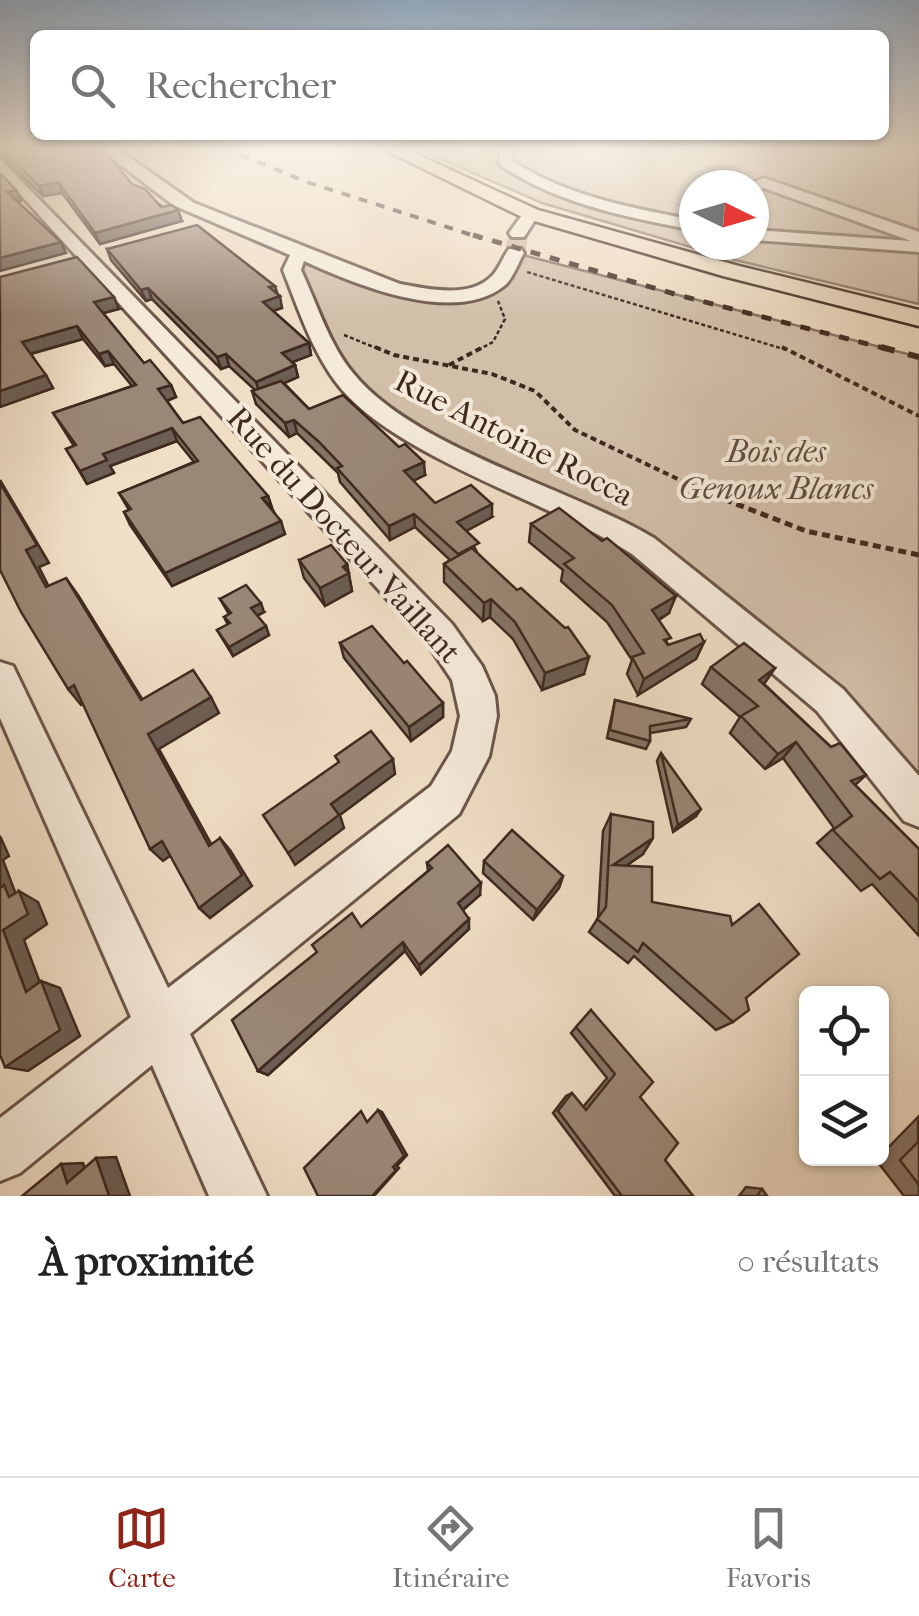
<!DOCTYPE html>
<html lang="fr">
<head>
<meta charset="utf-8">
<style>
	body { margin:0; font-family:"IM FELL French Canon",serif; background:#f6f6f6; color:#222 }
	.controls { position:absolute; right:30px; bottom:30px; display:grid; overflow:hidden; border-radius:15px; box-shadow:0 2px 8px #0004 }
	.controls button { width:90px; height:90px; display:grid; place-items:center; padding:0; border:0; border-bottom:2px solid #e0e0e0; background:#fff; color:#222; font:50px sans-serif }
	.compass { position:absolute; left:679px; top:170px; width:90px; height:90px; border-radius:50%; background:#fff; box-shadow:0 2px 8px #0004; rotate:95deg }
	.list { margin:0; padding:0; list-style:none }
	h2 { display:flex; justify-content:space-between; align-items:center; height:130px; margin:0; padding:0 40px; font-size:42px }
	h2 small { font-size:32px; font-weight:400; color:#767676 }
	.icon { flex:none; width:55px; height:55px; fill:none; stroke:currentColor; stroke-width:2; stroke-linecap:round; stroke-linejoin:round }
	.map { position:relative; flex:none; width:919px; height:1196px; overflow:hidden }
	.search { position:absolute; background:#fff; box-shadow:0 2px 8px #0004; left:30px; right:30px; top:30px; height:110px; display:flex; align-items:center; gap:25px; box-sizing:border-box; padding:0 35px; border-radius:15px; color:#767676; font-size:38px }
	.sheet { height:280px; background:#fff }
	nav { display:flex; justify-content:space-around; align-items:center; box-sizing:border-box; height:140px; border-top:2px solid #e0e0e0; background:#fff; font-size:28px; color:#767676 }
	nav a { display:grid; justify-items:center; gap:5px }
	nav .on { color:#8f2418 }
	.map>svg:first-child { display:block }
	.green { fill:#d2bfaa; stroke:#887464; stroke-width:2.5; fill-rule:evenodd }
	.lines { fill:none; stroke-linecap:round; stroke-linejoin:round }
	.minor-tunnel-far1 { stroke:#cdbaa5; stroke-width:15; stroke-dasharray:15 8; stroke-linecap:butt }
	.minor-tunnel { stroke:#cdbaa5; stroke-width:20; stroke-dasharray:20 10; stroke-linecap:butt }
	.minor-casing { stroke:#6b5649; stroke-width:6 }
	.major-casing { stroke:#3f291f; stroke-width:5 }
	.path-far2 { stroke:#3f291f; stroke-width:2.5; stroke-dasharray:4 2.5; stroke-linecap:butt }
	.path-far1 { stroke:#3f291f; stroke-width:4; stroke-dasharray:6 4; stroke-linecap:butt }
	.path { stroke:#3f291f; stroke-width:5; stroke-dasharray:8 5; stroke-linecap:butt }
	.minor { fill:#f5eada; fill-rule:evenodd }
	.major { fill:#f0dec6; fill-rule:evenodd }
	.rail-far2 { stroke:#3f291f; stroke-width:4; stroke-dasharray:9 9; stroke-linecap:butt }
	.rail-far1 { stroke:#3f291f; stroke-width:5; stroke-dasharray:10 10; stroke-linecap:butt }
	.rail { stroke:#3f291f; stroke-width:6; stroke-dasharray:14 14; stroke-linecap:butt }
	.wall { fill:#857465; stroke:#3f291f; stroke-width:2.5 }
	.shaded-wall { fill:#6c5e53; stroke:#3f291f; stroke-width:2.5 }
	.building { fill:#9b8776; stroke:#3f291f; stroke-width:2.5 }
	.labels { text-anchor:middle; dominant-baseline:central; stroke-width:8; stroke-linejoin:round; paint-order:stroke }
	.street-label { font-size:32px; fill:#3f291f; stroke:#f5eada }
	.park-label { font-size:32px; font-style:italic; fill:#644e42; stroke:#f5eada }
</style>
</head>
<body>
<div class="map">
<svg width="919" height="1196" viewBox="0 0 919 1196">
	<rect width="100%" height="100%" fill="#f0dec6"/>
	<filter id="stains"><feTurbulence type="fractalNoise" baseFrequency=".002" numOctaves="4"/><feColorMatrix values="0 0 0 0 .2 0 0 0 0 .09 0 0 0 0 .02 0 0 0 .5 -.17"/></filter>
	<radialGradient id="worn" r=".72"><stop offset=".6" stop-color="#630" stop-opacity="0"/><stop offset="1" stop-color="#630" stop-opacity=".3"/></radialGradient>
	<g class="green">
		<path d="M416,148h503v156l-188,-45 -189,-56zM694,185h60v60h-60z"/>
		<polygon points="515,253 919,357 919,791 643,546 410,430 355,390 293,261 297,257 408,294 479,290"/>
	</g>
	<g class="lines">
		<polyline class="minor-tunnel-far1" points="517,238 518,233"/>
		<polyline class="minor-tunnel" points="515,253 518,235"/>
		<defs>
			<g id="minor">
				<path d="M99,148h17l78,55 206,81c28,5 69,15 92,-8 7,-7 11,-19 17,-27h12l3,4c-6,10 -11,26 -20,33 -50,40 -150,-2 -200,-25l-3,9c16,34 28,74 52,103 59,74 216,115 301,165l189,151 76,87v51l-15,-6 -87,-110 -185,-157c-81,-52 -242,-98 -297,-173 -24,-33 -37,-73 -52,-111l7,-15 -117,-50z"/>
				<path d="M501,148h14l-4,12c54,36 121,48 183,60v10c-67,-13 -138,-26 -195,-66z"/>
				<polygon points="0,159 452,624 482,666 495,696 497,716 489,756 459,814 190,1034 267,1196 209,1196 152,1065 20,1173 0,1181 0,1118 131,1017 0,718 0,662 13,666 168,988 431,786 452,751 460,716 452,680 428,644 0,172"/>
				<polygon points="764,178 919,232 919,252 754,240 754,230 911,241 764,188 754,192 754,185 748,185"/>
				<polygon points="525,211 539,214 524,237 512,237 509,233"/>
			</g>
			<polygon id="major" points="381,148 403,148 538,210 739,266 919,310 919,326 723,276 524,218"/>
		</defs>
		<use href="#minor" class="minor-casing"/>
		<use href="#major" class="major-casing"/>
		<g class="path-far2">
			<polyline points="527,272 787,350"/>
			<polyline points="344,335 381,350"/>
			<polyline points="478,350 493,342 505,319 498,301"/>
		</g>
		<g class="path-far1">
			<polyline points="375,347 394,355 492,374 535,391 575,430 707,493"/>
			<polyline points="782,347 919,416"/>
			<polyline points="449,365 483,347"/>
		</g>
		<polyline class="path" points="700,490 806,531 919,555"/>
		<use href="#minor" class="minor"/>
		<use href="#major" class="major"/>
		<polyline class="rail-far2" points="224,148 304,181 481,238"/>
		<polyline class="rail-far1" points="473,235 678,295 891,350"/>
		<polyline class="rail" points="881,347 919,357"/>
	</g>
	<g class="wall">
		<polygon points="0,148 132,184 182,221 100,244 62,193 43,196 0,155"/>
		<polygon points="107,249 275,286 282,308 273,311 309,343 311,355 292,362 295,365 298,377 284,383 309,409 425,475 413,481 435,503 492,517 466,531 478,554 584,674 542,690 513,639 490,617 483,621 444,582 444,564 450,560 415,527 390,540 340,482 338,473 297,433 289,437 256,404 252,391 255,390 229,366 221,369 152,299 146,301 111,260"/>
		<polygon points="0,277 119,309 103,313 144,363 171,385 176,397 167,401 183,423 268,496 272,508 285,534 172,586 130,525 124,512 129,510 119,493 194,462 177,441 110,466 114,473 87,484 66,449 74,446 53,413 132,386 114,364 105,366 83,339 31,354 53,388 0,407"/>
		<polygon points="531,524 669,613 659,620 668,645 704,642 696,659 638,695 627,674 632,660 607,622 561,581 563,570 529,542"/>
		<polygon points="299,560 347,564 352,591 325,606 304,578"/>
		<polygon points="220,599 264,612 257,616 269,635 233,656 217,630 228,625 224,617 229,614"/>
		<polygon points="340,643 404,663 443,703 443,717 411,741 344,658"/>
		<polygon points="711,667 775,668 764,684 831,747 866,775 855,785 919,849 919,936 872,884 861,891 817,843 834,828 783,758 765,769 730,733 740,717 702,684"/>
		<polygon points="615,700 691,719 686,727 650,733 650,741 646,749 607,738"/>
		<polygon points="661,753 696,816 673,832 657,761"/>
		<polygon points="611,814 643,854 626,866 652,902 746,998 733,1022 716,1030 634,956 628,963 589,932 598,918 603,831"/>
		<polygon points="484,861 563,876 559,888 533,920 483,873"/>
		<polygon points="427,863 480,895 463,910 469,929 421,974 405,951 268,1075 258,1071 361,927 428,871"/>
		<polygon points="591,1010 640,1097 665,1160 693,1196 615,1196 553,1113 566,1096 572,1093 583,1107 607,1078 571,1033"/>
		<polygon points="918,1117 919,1196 904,1196 876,1160 882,1158 882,1154"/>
		<polygon points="746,1187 762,1189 767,1196 739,1196"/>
	</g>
	<g class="shaded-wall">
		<polygon points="58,182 62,193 43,196 39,186"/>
		<polygon points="16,190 21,201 12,202 7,192"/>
		<polygon points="178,210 182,221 100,244 95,233"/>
		<polygon points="61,242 66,253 0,271 0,258"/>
		<polygon points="148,288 152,299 146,301 141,290"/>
		<polygon points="280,296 282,308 266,313 263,302"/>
		<polygon points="114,297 119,309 100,314 94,302"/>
		<polygon points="77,326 83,339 29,354 22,342"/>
		<polygon points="309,343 311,355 285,365 282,353"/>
		<polygon points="108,351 114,364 105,366 99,354"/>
		<polygon points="226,354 229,366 221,369 217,357"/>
		<polygon points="295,365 298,377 260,394 256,382"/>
		<polygon points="46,375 53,388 0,407 0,391"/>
		<polygon points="171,385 176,397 163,402 158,389"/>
		<polygon points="294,420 297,433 289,437 285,423"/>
		<polygon points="172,428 177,441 110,466 114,473 87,484 80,471 103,454"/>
		<polygon points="424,462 425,475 405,485 404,471"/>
		<polygon points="0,480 49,563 39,567 58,605 46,587 26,550"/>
		<polygon points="268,496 272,508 262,498"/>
		<polygon points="492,504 492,517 457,536 457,522"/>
		<polygon points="414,514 415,527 390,540 389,526"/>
		<polygon points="281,521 285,534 172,586 165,573"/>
		<polygon points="347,564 352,591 325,606 320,588"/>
		<polygon points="66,578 78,595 152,715 141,700"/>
		<polygon points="676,596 669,613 646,627 652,610"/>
		<polygon points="491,599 490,617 483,621 484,603"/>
		<polygon points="261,603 264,612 254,617 251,608"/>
		<polygon points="266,626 269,635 233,656 229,647"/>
		<polygon points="704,642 696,659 638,695 644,679"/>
		<polygon points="589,657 584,674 542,690 545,673"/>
		<polygon points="775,668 763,685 759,680"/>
		<polygon points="74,685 88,701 81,705 68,689"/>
		<polygon points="211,697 219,713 159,749 219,858 209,846 148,734"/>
		<polygon points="443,703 443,717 411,741 409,727"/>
		<polygon points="796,742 783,758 765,769 778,754"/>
		<polygon points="393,759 395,774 340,815 344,828 295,865 288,853 331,804"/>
		<polygon points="701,809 696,816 673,832 678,825"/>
		<polygon points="0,836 9,856 3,860 15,892 20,895 19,891 38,902 47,924 24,940 46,999 26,992 3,930 0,890"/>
		<polygon points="220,838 230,850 252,886 210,918 199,908"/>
		<polygon points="653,838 643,854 608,878 613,865"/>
		<polygon points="162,841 174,853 163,861 150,849"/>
		<polygon points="563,876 559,888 533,920 537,910"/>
		<polygon points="481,883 480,895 458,914 458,903"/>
		<polygon points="469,919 469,929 421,974 419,965"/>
		<polygon points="403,942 405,951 268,1075 258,1071"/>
		<polygon points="41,981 60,988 80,1036 28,1071 5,1067"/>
		<polygon points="378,1110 382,1112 407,1155 397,1166 399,1168 374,1196 372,1196"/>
		<polygon points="116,1157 130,1196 109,1196 96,1158"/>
		<polygon points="83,1163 89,1180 67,1183 61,1164"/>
	</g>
	<g class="building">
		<polygon points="0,148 102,148 132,184 145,189 161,207 172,205 178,210 95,233 58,182 39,186"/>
		<polygon points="0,173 16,190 7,192 61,242 0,258"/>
		<polygon points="197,225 275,286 269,287 280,296 263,302 309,343 282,353 295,365 256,382 226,354 217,357 148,288 141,290 107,249"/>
		<polygon points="77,257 114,297 94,302 144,363 150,360 171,385 158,389 183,423 200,417 268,496 262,498 281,521 165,573 124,512 131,509 119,493 198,461 172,428 103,454 107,460 80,471 66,449 76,445 53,413 136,385 108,351 99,354 77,326 22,342 46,375 0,391 0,277"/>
		<polygon points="281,381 309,409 343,395 399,447 405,444 424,462 404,471 435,503 471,485 492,504 457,522 479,543 458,554 414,514 389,526 337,468 342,466 319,442 294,420 285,423 252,391"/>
		<polygon points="0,483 37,545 26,550 46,587 66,578 141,700 193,670 211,697 148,734 209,846 220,838 242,875 199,908 162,841 150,849 74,685 68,689 21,612 0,570"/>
		<polygon points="559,508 602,541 607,538 676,596 652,610 671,638 664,640 668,645 700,634 704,642 644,679 632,657 644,653 612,605 564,564 574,558 531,524"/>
		<polygon points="331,545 347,564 343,567 349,573 320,588 299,560"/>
		<polygon points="472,548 517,590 521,588 565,628 568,627 589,657 545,673 515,622 491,599 484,603 444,564"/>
		<polygon points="246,585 261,603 251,608 266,626 229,647 217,630 230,623 224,617 231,613 220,599"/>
		<polygon points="372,626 404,663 407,661 443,703 409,727 340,643"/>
		<polygon points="744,643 775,668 759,680 831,747 840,743 866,775 851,781 919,849 919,902 890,872 880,879 833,830 852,816 796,742 778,754 741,716 758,706 711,667"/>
		<polygon points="615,700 691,719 650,726 650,741 610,730"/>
		<polygon points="371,731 393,759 331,804 339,815 288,853 263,815 339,762 335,756"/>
		<polygon points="661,753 701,809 678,825"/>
		<polygon points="611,814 653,822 653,838 613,865 652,867 652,902 730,916 732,925 759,904 799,954 746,998 749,1010 733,1022 643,943 638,952 597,919 606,907"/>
		<polygon points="512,830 563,876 537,910 484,861"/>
		<polygon points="448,845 481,883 458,903 469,919 419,965 403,942 258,1071 232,1020 317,952 312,945 352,913 361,927 432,868 427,863"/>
		<polygon points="4,885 9,897 19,891 28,914 3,930 26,992 41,981 60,1030 5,1067 0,1055 0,888"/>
		<polygon points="591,1010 653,1082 640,1097 678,1143 665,1160 693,1196 622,1196 558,1111 572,1093 586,1110 615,1074 576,1027"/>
		<polygon points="378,1110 404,1156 393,1167 396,1170 372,1196 318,1196 304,1168 361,1111 367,1122"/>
		<polygon points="919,1141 919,1185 900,1160"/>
		<polygon points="96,1158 109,1196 22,1196 61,1164 67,1183"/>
		<polygon points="762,1189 767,1196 757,1196"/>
	</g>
	<linearGradient id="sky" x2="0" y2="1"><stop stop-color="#93acc4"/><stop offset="0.47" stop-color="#f8f0e5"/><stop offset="1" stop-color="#f8f0e5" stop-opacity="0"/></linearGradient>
	<rect width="919" height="316" fill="url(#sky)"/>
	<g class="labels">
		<g class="street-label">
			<text transform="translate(514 438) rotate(27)">Rue Antoine Rocca</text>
			<text transform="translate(344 535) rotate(48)">Rue du Docteur Vaillant</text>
		</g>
		<g class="park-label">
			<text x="776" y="451">Bois des<tspan x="776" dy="37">Genoux Blancs</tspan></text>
		</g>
	</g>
	<rect width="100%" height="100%" filter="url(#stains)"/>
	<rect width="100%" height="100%" fill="url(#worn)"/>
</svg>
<div class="controls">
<button><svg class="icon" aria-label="locate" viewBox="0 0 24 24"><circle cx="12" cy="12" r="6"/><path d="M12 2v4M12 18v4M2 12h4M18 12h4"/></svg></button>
<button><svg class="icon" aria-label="layers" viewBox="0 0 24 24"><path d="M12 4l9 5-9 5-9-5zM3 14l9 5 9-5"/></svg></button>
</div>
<svg class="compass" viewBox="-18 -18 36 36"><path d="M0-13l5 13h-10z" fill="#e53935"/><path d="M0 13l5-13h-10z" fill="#767676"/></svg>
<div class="search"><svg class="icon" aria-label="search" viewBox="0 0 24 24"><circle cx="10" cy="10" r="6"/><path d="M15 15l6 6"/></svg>Rechercher</div>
</div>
<section class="sheet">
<h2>À proximité<small>0 résultats</small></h2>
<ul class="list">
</ul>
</section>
<nav>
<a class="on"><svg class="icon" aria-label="map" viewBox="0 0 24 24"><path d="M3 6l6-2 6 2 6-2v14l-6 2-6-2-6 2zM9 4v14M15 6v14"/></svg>Carte</a>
<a><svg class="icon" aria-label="directions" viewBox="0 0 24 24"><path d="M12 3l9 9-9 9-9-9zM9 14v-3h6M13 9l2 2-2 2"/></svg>Itinéraire</a>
<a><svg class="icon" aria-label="saved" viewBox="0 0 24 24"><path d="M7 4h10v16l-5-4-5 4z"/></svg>Favoris</a>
</nav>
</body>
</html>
